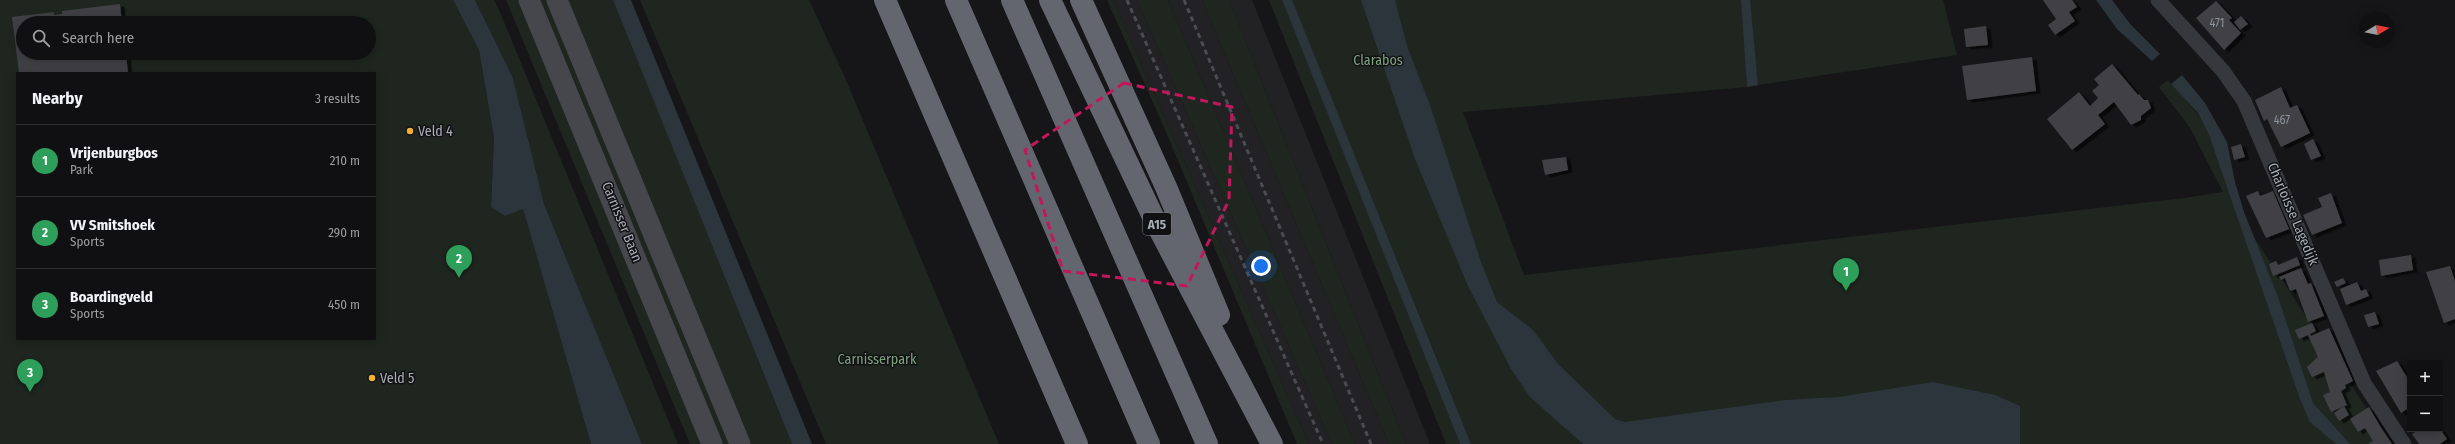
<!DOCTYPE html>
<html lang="en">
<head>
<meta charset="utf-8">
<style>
	body { margin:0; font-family:"Fira Sans Condensed",sans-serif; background:#19191b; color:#f1f3f6 }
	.controls { position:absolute; right:12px; bottom:12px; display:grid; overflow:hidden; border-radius:0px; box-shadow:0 2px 10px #0003 }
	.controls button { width:36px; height:36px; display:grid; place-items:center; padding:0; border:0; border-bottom:1px solid #303032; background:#101012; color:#f1f3f6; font:20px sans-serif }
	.compass { position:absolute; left:2359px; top:12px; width:36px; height:36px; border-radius:50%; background:#101012; box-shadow:0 2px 10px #0003; rotate:80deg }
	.you { position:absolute; left:1261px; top:266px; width:14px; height:14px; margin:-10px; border:3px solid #fff; border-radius:50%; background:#1a73e8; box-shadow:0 0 0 6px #1a73e833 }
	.badge { display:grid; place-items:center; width:26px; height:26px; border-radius:50%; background:#7c3aed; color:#fff; font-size:13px; font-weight:700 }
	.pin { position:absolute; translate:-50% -33px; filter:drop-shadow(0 1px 2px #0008) }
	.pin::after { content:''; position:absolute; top:21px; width:14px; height:12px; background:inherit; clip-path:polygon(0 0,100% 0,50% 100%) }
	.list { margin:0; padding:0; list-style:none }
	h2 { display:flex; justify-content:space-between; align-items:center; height:52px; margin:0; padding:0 16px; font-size:17px }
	h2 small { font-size:13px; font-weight:400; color:#9c9d9f }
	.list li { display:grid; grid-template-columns:26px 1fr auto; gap:12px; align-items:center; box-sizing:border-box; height:72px; padding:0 16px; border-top:1px solid #303032 }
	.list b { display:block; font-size:15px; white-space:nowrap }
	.list p { margin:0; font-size:13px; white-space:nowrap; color:#9c9d9f }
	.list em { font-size:13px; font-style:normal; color:#9c9d9f }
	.icon { flex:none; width:22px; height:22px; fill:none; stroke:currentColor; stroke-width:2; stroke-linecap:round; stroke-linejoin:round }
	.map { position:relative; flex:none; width:2455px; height:444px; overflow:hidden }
	.search { position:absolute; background:#101012; box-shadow:0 2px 10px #0003; left:16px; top:16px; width:360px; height:44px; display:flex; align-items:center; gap:10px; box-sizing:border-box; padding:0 14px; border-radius:22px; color:#9c9d9f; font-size:15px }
	.panel { position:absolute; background:#101012; box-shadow:0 2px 10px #0003; left:16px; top:72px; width:360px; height:268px; border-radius:0px }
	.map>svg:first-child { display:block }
	.built { fill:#222225 }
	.green { fill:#1e261f; fill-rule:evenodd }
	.water { fill:#2c353c }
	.building { fill:#404145; filter:url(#shadow) }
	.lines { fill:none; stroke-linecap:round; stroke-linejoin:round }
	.minor { stroke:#37383d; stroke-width:15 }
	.secondary { stroke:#45474d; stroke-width:21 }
	.motorway { stroke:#63666e; stroke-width:22 }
	.rail { stroke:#4a4c52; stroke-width:3; stroke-dasharray:5 4; stroke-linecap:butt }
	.marked { fill:none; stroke:#c2185b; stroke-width:3; stroke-dasharray:8 5; stroke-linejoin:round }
	.poi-dot { fill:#f2b134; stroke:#111113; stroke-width:1.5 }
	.labels { text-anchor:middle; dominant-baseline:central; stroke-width:3; stroke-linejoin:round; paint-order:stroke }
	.number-label { font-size:12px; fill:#8e929b }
	.shield { fill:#111113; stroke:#7b7e86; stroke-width:1 }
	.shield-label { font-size:13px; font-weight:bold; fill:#a8adb8 }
	.park-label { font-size:14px; fill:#7fa381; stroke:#111113 }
	.poi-label { font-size:14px; fill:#a8adb8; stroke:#111113; text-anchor:start }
	.street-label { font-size:14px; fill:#a8adb8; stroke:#111113 }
</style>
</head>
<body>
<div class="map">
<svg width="2455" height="444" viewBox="0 0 2455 444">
	<defs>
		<filter id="shadow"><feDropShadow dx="4.5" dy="2.5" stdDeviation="0" flood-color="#0009"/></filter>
	</defs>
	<rect width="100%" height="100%" fill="#161618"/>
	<g class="built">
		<polygon points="1113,0 1137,0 1332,444 1309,444"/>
		<polygon points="1168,0 1202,0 1389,444 1355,444"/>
		<polygon points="1229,0 1252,0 1430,444 1406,444"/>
	</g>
	<g class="green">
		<path d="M0,0h453l26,50 15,88 -3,69 32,2 68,235h-591zM23,23h346v30h-346zM17,73h358v266h-358z"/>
		<polygon points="475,0 494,0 500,12 678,444 642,444 544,204 513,78"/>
		<polygon points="506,0 524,0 706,444 690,444"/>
		<polygon points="537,0 551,0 732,444 719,444"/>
		<polygon points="564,0 613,0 792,444 747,444"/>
		<polygon points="640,0 809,0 843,73 999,444 826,444"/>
		<polygon points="1107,0 1113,0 1309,444 1297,444 1163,125"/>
		<polygon points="1137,0 1168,0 1355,444 1332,444"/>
		<polygon points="1202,0 1229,0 1406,444 1389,444"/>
		<polygon points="1269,0 1282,0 1460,444 1446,444"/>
		<polygon points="1287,0 1943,0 1957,55 1758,85 1756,72 1746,74 1747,87 1463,112 1524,275 2184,198 2223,192 2190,128 2159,87 2168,80 2198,114 2209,135 2236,210 2390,444 1471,444 1342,125"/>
	</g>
	<g class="water">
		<polygon points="453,0 475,0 513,78 544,204 642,444 591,444 523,209 505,216 491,207 494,138 479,50"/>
		<polygon points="613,0 631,0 812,444 792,444"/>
		<polygon points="1282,0 1292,0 1471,444 1460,444"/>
		<polygon points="1361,0 1395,0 1408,49 1430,105 1481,262 1497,302 1533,330 1558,364 1615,419 1625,422 1786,400 1839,397 1933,382 1995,395 2020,406 2020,444 1583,444 1530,397 1511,369 1468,286 1415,159"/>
		<polygon points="1741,0 1750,0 1758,85 1747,87"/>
		<polygon points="2096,0 2112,0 2131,25 2160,54 2152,61 2117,29"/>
		<polygon points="2182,75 2205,103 2227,142 2235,182 2244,212 2278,297 2313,403 2350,444 2336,444 2310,422 2300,399 2209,135 2198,113 2171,84"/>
	</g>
	<g class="building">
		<polygon points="2043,0 2072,0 2077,7 2069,12 2075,21 2055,35 2048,25 2056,19"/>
		<polygon points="2216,1 2232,18 2229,20 2241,33 2224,50 2196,18"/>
		<polygon points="120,4 122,23 23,23 23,53 126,53 128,73 19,73 12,17 54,12 54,15 62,14 62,11"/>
		<polygon points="2241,16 2248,24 2240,30 2234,22"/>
		<polygon points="1986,26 1988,45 1966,47 1964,29"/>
		<polygon points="2032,57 2036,91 1967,100 1962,66"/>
		<polygon points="2112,64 2138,95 2139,94 2144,100 2148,100 2151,108 2141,116 2141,120 2131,125 2114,102 2098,115 2105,124 2072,150 2047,119 2079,92 2090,106 2098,98 2092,91 2099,85 2094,79"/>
		<polygon points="2281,87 2290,108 2297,105 2310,133 2281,147 2267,119 2264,121 2255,100"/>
		<polygon points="2313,139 2321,156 2311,160 2304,144"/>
		<polygon points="2241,144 2245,157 2234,160 2231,147"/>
		<polygon points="1566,157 1568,170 1545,175 1542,160"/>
		<polygon points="2258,191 2260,196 2273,191 2289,229 2266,238 2246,196"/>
		<polygon points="2331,193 2342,223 2312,235 2303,215 2322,207 2318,198"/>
		<polygon points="2411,255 2413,270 2381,276 2379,260"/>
		<polygon points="2297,257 2300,265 2273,276 2269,264 2276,261 2278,265"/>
		<polygon points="2450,266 2455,281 2455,319 2444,323 2426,272"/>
		<polygon points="2301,268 2308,284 2311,283 2324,316 2308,322 2296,289 2290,291 2285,278 2281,280 2279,277"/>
		<polygon points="2343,278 2346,283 2337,287 2334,282"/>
		<polygon points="2357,282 2361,291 2366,289 2369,296 2346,305 2340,289"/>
		<polygon points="2375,312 2379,324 2368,327 2364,315"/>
		<polygon points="2312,323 2316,331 2310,334 2311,336 2329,328 2353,381 2345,385 2346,388 2341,391 2347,405 2331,412 2323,395 2330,392 2324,372 2312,377 2307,367 2318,357 2308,335 2299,339 2295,330"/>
		<polygon points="2397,361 2410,382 2410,407 2401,413 2376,371"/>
		<polygon points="2344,406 2349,415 2339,421 2334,413"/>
		<polygon points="2369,407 2380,426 2392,444 2368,444 2373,441 2365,428 2358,432 2350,419"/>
		<polygon points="2420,429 2440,429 2447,439 2440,444 2419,444 2412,434"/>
	</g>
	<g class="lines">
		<polyline class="minor" points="2158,0 2223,71 2244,101 2364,383 2404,444"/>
		<g class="secondary">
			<polyline points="529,0 712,444"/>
			<polyline points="557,0 740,444"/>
		</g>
		<g class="motorway">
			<polyline points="885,0 1077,444"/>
			<polyline points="956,0 1149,444"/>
			<polyline points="1012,0 1207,444"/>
			<polyline points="1050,0 1157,225 1272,444"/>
			<polyline points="1081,0 1166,187 1219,315"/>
		</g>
		<g class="rail">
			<polyline points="1127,0 1323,444"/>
			<polyline points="1184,0 1371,444"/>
		</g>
	</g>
	<path class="marked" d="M1124,83l108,24 -3,93 -42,86 -124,-15 -38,-121z"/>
	<g class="poi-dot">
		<circle cx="410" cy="131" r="4"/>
		<circle cx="372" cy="378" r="4"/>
	</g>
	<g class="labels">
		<g class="number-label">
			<text x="2217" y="23">471</text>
			<text x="2282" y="120">467</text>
		</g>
		<rect class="shield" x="1143" y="213" width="28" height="22" rx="3"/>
		<g class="shield-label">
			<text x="1157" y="224">A15</text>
		</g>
		<g class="park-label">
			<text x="1378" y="60">Clarabos</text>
			<text x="877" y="359">Carnisserpark</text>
		</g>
		<g class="poi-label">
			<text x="418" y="131">Veld 4</text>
			<text x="380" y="378">Veld 5</text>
		</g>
		<g class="street-label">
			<text transform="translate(2293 214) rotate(67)">Charloisse Lagedijk</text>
			<text transform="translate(622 222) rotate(68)">Carnisser Baan</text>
		</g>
	</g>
</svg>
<div class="controls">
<button>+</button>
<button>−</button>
</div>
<svg class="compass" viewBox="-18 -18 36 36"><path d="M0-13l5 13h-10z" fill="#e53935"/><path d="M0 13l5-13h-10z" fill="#9c9d9f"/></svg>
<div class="you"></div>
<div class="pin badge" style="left:1846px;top:291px;background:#2e9e5b">1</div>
<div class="pin badge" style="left:459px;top:278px;background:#2e9e5b">2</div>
<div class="pin badge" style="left:30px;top:392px;background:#2e9e5b">3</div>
<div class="search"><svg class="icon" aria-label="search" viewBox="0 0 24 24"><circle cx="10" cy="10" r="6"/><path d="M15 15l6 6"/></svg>Search here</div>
<section class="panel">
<h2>Nearby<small>3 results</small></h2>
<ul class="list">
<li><span class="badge" style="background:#2e9e5b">1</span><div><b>Vrijenburgbos</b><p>Park</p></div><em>210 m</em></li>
<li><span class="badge" style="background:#2e9e5b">2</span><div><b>VV Smitshoek</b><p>Sports</p></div><em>290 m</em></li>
<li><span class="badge" style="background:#2e9e5b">3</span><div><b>Boardingveld</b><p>Sports</p></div><em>450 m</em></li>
</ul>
</section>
</div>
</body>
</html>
